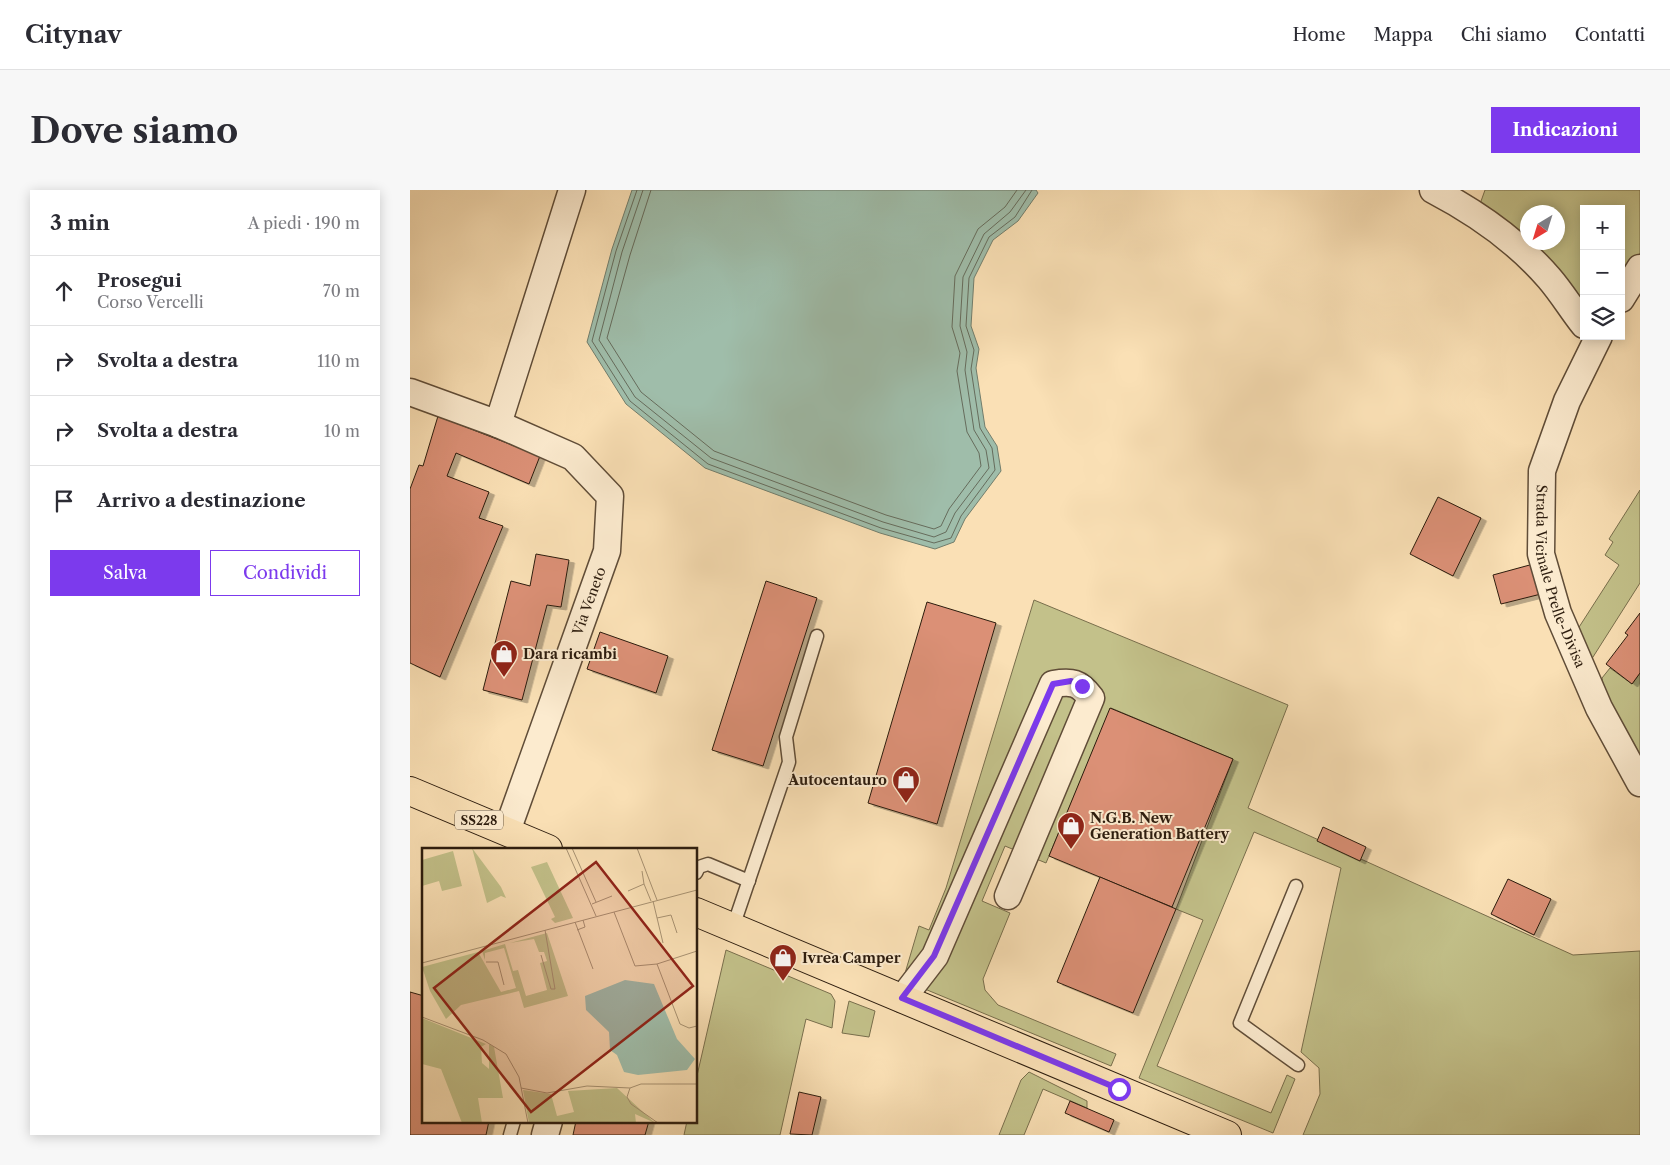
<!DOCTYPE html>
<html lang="it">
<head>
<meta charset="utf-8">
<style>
	body { margin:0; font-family:"Libre Caslon Text",serif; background:#f7f7f7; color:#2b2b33 }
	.controls { position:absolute; right:15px; top:15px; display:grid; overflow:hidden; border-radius:0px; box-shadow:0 2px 12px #0003 }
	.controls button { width:45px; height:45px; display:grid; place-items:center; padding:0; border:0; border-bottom:1px solid #e1e1e2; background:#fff; color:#2b2b33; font:25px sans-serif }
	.compass { position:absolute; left:1110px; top:15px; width:45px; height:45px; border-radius:50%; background:#fff; box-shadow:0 2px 12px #0003; rotate:218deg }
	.stop { position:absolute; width:15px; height:15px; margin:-11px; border:4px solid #7c3aed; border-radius:50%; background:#fff }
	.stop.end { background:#7c3aed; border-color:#fff; box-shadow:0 1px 5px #0008 }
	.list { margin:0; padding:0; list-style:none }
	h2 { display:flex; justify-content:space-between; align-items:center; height:65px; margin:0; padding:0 20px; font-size:21px }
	h2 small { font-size:16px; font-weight:400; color:#7c7c81 }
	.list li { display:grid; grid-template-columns:32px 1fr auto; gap:15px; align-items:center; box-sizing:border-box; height:70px; padding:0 20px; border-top:1px solid #e1e1e2 }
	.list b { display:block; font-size:19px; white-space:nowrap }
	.list p { margin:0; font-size:16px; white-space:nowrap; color:#7c7c81 }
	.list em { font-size:16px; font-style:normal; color:#7c7c81 }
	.actions { display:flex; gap:10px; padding:15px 20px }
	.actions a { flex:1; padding:11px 0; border:1px solid #7c3aed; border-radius:0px; text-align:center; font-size:18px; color:#7c3aed }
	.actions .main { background:#7c3aed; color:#fff }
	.icon { flex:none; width:28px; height:28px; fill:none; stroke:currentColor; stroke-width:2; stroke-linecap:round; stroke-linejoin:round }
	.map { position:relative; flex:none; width:1230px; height:945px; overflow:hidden; border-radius:0px }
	header { display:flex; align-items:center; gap:30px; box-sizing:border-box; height:70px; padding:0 25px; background:#fff; border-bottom:1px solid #e1e1e2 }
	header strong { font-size:24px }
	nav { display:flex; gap:28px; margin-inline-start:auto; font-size:18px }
	.intro { display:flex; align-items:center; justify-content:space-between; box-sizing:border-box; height:120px; padding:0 30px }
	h1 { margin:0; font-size:35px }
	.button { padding:12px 22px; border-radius:0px; background:#7c3aed; color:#fff; font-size:18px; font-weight:700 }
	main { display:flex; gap:30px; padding:0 30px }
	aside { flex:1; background:#fff; border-radius:0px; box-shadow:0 2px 12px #0003 }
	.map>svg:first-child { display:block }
	.green { fill:#c3c18a; stroke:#786e4c; fill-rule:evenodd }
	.water { fill:#9fbdaa; stroke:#717d6c }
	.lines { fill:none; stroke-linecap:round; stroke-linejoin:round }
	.shore { stroke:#666c5c; stroke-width:1 }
	.building { fill:#db9076; stroke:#2c1c0e; filter:url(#shadow) }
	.service-casing { stroke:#604d38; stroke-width:15 }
	.minor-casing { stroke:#604d38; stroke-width:29 }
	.primary-casing { stroke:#2c1c0e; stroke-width:30 }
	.service { stroke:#fcebcf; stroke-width:12 }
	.minor { stroke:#fcebcf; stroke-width:26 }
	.primary { stroke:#fae0b5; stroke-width:28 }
	.route { stroke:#7c3aed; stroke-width:6 }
	.labels { text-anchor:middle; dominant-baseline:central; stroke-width:4; stroke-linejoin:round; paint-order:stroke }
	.shield { fill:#fcebcf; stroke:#6a5a48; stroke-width:1 }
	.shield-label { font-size:12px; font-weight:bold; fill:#2c1c0e }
	.street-label { font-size:14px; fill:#2c1c0e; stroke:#fcebcf }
	.poi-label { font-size:14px; font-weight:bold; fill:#2c1c0e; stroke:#fcebcf; text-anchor:start }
	.inset-road { fill:none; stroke:#a89272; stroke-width:1 }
	.view { fill:#8f2418; fill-opacity:0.15; stroke:#8f2418; stroke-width:2.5 }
	.inset-edge { fill:none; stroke:#2c1c0e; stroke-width:2.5 }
</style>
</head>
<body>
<header>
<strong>Citynav</strong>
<nav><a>Home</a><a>Mappa</a><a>Chi siamo</a><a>Contatti</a></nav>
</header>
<div class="intro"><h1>Dove siamo</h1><a class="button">Indicazioni</a></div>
<main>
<aside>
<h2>3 min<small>A piedi · 190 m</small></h2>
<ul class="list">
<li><svg class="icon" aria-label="ahead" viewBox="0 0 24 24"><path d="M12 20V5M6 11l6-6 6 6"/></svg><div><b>Prosegui</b><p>Corso Vercelli</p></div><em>70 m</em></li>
<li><svg class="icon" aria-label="right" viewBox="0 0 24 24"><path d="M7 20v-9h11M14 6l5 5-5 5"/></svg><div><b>Svolta a destra</b></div><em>110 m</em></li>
<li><svg class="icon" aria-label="right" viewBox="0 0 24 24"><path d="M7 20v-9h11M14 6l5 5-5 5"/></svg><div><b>Svolta a destra</b></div><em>10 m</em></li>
<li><svg class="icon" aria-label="arrive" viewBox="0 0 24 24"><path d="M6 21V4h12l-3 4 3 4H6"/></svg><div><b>Arrivo a destinazione</b></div></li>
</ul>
<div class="actions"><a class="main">Salva</a><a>Condividi</a></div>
</aside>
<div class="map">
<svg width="1230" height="945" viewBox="0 0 1230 945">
	<defs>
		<filter id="shadow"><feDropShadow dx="5.5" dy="3" stdDeviation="0" flood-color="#0004"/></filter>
	</defs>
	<rect width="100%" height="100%" fill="#fae0b5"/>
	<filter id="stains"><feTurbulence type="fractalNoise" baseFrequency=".004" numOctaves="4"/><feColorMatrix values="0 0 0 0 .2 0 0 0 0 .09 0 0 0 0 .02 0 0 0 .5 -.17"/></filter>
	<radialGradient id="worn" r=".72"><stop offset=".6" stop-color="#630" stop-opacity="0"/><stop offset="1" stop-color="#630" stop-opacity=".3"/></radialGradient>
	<g class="green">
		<path d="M1075,0h155v63l-19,35v-79h-37v99l-79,-79 -9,-16 -16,-9zM1118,22h30v30h-30z"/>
		<polygon points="1230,300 1230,393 1176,478 1162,448 1209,375 1195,365 1203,352 1199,349"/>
		<polygon points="624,410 878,515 838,618 1163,765 1230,761 1230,945 893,945 910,904 909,878 891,862 931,678 844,642 747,876 861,923 877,885 885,889 863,943 729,888 793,730 766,719 823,569 701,518 636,673 595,656 572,711 600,723 573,789 575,800 588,815 706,864 701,876 493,790 509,736 519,740 536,698"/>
		<polygon points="1200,478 1222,494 1230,483 1230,577 1195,508 1192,488"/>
		<polygon points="316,760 421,804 425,811 422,838 396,829 370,945 274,945 277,931 286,931 286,890"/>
		<polygon points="439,811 465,821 459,847 432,843"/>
		<polygon points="619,882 677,911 677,918 633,899 614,945 589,945 611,890"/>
	</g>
	<polygon class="water" points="222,0 626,0 628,3 608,31 583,50 564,88 561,136 569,159 566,178 575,237 587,256 591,281 555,329 544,352 525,359 470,343 295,278 216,214 177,152 202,59"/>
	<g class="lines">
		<g class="shore">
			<polyline points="227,0 206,61 182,151 220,211 298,274 471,338 524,353 541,348 551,326 585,280 582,258 570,238 561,179 564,160 556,136 559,88 579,47 605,27 622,0"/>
			<polyline points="233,0 212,62 189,150 225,207 301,268 473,332 524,347 536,342 545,323 579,278 576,260 564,240 555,180 557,162 550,136 553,87 574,44 600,22 616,0"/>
			<polyline points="241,0 220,65 197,148 231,202 304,261 476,325 524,339 531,336 539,319 571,276 569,263 557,242 547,181 550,163 542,137 545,86 568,39 595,17 607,0"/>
		</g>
	</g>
	<g class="building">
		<polygon points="28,226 130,266 119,294 46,263 37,286 79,302 69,328 93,336 30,487 0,473 0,299 9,275 13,276"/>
		<polygon points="1028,307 1071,328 1043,386 1000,364"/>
		<polygon points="126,364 159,370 151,417 137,415 112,510 73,500 101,391 120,396"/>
		<polygon points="1127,373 1135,403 1091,414 1083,385"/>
		<polygon points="356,391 407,408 353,576 302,560"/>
		<polygon points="517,412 586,433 527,634 458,613"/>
		<polygon points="1230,423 1230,483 1222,494 1196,474 1218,445 1215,443"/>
		<polygon points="190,442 258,466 246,503 177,479"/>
		<polygon points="700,518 823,569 762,717 639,666"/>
		<polygon points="913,637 956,657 950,671 907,651"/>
		<polygon points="690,687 766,719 723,823 647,792"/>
		<polygon points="1098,689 1141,709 1124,745 1081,724"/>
		<polygon points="0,802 14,806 14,931 79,931 76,945 0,945"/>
		<polygon points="389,902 411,907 402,945 380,944"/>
		<polygon points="660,911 704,930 699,942 655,923"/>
		<polygon points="166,931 239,931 235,945 163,945"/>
	</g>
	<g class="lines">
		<defs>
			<g id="service">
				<polyline points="286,683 289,677 298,674 339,691"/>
				<polyline points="886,696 830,833 888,875"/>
				<polyline points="323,737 379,572 376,547 407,446"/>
				<polyline points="100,945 104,931"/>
			</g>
			<g id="minor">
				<path d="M1023,0c44,23 84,51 116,88 13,15 23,32 35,47"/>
				<polyline points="1211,109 1230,78"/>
				<path id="s1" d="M1189,146l-32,65 -25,70 -1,83 17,59 41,95 41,75"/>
				<polyline points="0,202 88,234 163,267 200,306 197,361 97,641"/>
				<polyline points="88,234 162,0"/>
				<path d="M492,809l33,-43 118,-272c19,-3 26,-2 38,14l-83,198"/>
				<polyline points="135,945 139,931"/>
			</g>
			<g id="primary">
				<polyline points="0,601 138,659"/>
				<polyline points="286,722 817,945"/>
			</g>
		</defs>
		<use href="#service" class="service-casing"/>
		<use href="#minor" class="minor-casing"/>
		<use href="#primary" class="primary-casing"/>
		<use href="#service" class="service"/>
		<use href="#minor" class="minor"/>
		<use href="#primary" class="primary"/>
	</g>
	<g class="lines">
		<polyline class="route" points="672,496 661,491 643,494 524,766 492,808 709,899"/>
	</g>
	<defs>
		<symbol id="shop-pin" viewBox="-11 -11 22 30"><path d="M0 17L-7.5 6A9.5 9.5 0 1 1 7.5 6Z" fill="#8f2418" stroke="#fcebcf"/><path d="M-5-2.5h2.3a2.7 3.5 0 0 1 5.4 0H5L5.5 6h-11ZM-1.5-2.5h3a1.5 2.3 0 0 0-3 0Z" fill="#fff"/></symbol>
	</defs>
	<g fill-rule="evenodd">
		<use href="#shop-pin" x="78" y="448" width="32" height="43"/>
		<use href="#shop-pin" x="480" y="574" width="32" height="43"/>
		<use href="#shop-pin" x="645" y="620" width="32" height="43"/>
		<use href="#shop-pin" x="357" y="752" width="32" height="43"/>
	</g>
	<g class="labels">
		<rect class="shield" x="45" y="620.5" width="48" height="19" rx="4"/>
		<g class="shield-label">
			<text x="69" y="630">SS228</text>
		</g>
		<g class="street-label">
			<text stroke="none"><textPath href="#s1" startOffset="255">Strada Vicinale Prelle-Divisa</textPath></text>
			<text transform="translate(179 411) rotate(-70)">Via Veneto</text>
		</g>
		<g class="poi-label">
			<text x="113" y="464">Dara ricambi</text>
			<text x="477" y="590" text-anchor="end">Autocentauro</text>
			<text x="680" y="628">N.G.B. New<tspan x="680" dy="16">Generation Battery</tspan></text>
			<text x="392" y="768">Ivrea Camper</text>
		</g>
	</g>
	<g transform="translate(12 658)">
		<rect width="275" height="275" fill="#fae0b5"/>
		<path d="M50,0l29,39 5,11 -5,-2 -14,7zM31,3l9,35 -20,5 -3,-10 -17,5v-26zM125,14l26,56 -18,5 -4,-4 4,-2 -24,-50zM125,85l21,63 -44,12 -5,-17 -58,14 -15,14 -16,-28 -8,-24 56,-15 23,40 15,-4 -12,-40 -19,5v7l-3,-9 23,-7 8,27 5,-1 8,26 21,-6 -7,-27 7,-2 -3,-9h-5l-5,-13 -24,4zM0,170l64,26 -5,3 1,16 7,6v-25l5,3 9,51h-25l4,25h-20l-21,-54 -19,-5zM195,240l38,35 -20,-9 1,9h-107l-6,-33 28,4 6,22 17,-4 -6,-21z" fill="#c3c18a"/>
		<path d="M203,132l29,4 23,55 18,20 -8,11 -49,5 -14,-3 -7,-17 -7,-5 -1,-18 -23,-22 -1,-14z" fill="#9fbdaa"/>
		<path class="inset-road" d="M144,0l30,68M150,0l24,54M215,0l20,52M222,36l7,17M206,43l16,-7 -2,-13M231,53l10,42M170,56l20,-8M192,64l21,54 22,-2 40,-13M235,70l14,-3 6,18M153,74l18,47M155,82l8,-3 -2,-7M119,107l10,34h4l-10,-59M64,114h12l6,23M0,115l275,-73M235,116l23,60 9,4 8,-2M0,169l61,23 23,14 13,23 9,46M99,240l26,5 40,-7 43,2 11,-4h56M208,240l-3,9 4,7 27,19"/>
		<path class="view" d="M174,14l97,124 -162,126 -97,-124z"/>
		<rect width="275" height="275" class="inset-edge"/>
	</g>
	<rect width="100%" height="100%" filter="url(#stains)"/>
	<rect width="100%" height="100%" fill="url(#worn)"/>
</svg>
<div class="controls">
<button>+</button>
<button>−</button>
<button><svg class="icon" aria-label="layers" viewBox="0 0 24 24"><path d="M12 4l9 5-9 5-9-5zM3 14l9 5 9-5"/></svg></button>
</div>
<svg class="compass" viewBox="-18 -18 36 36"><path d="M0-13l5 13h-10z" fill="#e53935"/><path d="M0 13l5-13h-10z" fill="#7c7c81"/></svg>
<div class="stop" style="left:709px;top:899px"></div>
<div class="stop end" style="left:672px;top:496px"></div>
</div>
</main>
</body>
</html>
